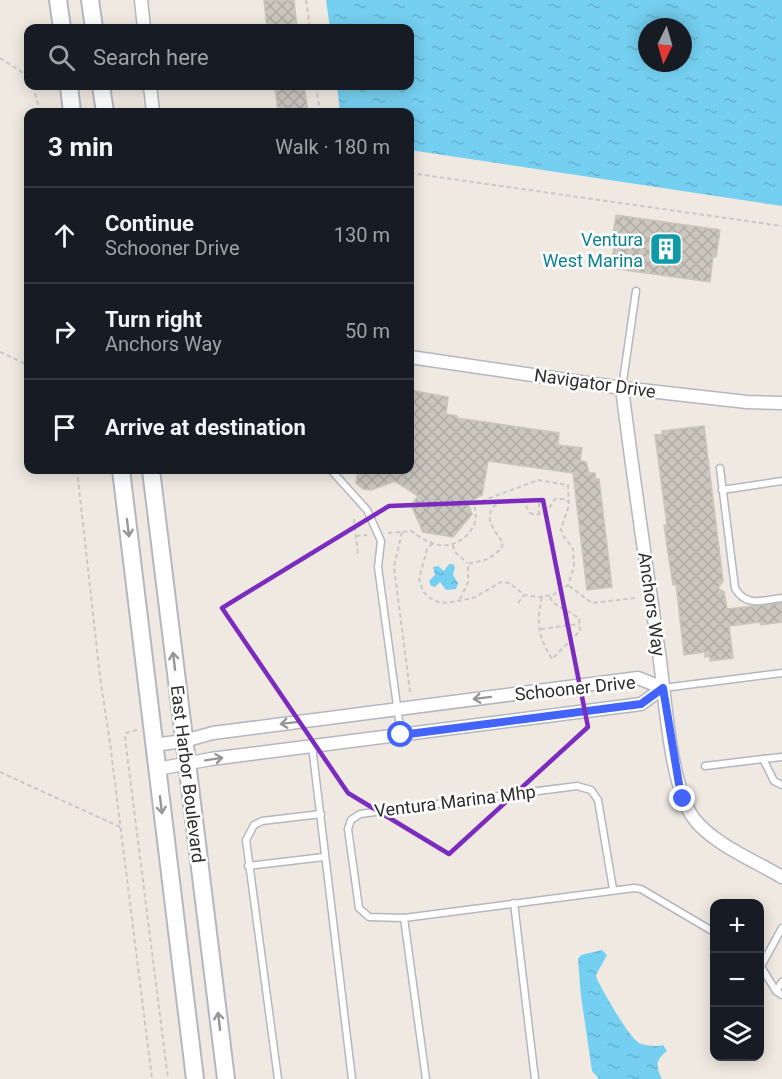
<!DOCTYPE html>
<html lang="en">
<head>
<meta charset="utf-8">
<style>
	body { margin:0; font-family:Roboto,sans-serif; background:#20242c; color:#f1f3f6 }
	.controls { position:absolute; right:18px; bottom:18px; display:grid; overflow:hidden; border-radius:12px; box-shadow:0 3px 15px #0003 }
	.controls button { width:54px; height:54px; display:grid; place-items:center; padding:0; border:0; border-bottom:2px solid #363941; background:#171b24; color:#f1f3f6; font:30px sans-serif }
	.compass { position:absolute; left:638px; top:18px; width:54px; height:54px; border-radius:50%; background:#171b24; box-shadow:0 3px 15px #0003; rotate:185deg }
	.stop { position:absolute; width:18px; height:18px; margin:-14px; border:4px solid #4264fb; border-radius:50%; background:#fff }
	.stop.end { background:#4264fb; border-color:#fff; box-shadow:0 2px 6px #0008 }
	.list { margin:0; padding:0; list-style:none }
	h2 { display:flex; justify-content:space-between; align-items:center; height:78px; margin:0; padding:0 24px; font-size:26px }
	h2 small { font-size:20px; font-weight:400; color:#9ea1a6 }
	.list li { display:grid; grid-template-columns:39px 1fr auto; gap:18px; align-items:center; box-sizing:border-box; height:96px; padding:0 24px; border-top:2px solid #363941 }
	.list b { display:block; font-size:22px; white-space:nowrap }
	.list p { margin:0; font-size:20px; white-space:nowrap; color:#9ea1a6 }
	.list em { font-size:20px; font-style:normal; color:#9ea1a6 }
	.icon { flex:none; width:33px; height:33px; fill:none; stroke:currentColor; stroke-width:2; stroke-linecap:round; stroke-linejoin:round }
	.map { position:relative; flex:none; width:782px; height:1079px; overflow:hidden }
	.search { position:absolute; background:#171b24; box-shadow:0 3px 15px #0003; left:24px; top:24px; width:390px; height:66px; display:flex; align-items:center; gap:15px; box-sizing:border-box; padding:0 21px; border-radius:12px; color:#9ea1a6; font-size:22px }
	.panel { position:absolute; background:#171b24; box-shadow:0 3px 15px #0003; left:24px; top:108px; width:390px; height:366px; border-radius:12px }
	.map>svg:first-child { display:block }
	.water { fill:url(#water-ripples); fill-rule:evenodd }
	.building { fill:url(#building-cross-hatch); stroke:#cbc5ba; stroke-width:1.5 }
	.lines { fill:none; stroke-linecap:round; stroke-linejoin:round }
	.lane-casing { stroke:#b4b7c1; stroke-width:9 }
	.street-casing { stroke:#b4b7c1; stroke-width:15 }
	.secondary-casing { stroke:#b4b7c1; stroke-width:20 }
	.path { stroke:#c9c9c9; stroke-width:2; stroke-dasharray:4.5 3; stroke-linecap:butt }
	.lane { stroke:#fff; stroke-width:6 }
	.street { stroke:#fff; stroke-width:12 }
	.secondary { stroke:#fff; stroke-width:16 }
	.oneway { stroke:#969696 }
	.route { stroke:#4264fb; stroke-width:8 }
	.marked { fill:none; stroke:#7b2cbf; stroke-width:4.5; stroke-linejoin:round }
	.labels { text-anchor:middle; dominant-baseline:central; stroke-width:5; stroke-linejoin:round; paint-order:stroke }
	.culture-label { font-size:18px; fill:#0d838f; stroke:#fff; text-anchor:end }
	.street-label { font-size:18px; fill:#2e2e2e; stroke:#fff }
</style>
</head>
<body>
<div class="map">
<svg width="782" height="1079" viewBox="0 0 782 1079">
	<defs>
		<pattern id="water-ripples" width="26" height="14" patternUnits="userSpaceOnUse" patternTransform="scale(1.5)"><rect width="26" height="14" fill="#75cff0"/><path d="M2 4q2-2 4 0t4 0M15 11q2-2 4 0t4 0" fill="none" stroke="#66b2ce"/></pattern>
		<pattern id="building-cross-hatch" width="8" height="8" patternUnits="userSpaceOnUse" patternTransform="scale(1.5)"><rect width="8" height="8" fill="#cbc7bf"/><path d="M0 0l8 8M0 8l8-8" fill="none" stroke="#afaba4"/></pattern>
	</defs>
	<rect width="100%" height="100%" fill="#efe9e1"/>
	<g class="water">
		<path d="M326,0h456v206l-372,-56v-38h-70l-3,-26h73v-58h-80zM647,27h36v36h-36z"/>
		<polygon points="449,564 453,564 455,567 453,575 458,583 456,589 446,590 440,582 435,587 431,586 429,581 435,575 433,567 438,566 444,571"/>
		<path d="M602,950l5,5 -11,20 1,4c7,14 31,57 42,64 6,3 18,4 24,2l4,6c-12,9 -11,16 -5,28h-63l-7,-8 -11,-75 -3,-37 3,-4z"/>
	</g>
	<g class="building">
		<polygon points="264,0 294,0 297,28 267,28"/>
		<polygon points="275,86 304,86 308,112 278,112"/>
		<polygon points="616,215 720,230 716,257 713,256 710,282 611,268 615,241 612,241"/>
		<polygon points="410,390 448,397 446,414 457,416 457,418 559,433 558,445 582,448 580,461 586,462 589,473 595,473 596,479 599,479 612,587 587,590 573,473 488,461 482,495 468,503 472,514 453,537 423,532 411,505 418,496 395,481 371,490 363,489 356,483 358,470 410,470"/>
		<polygon points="704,426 723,581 718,588 724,592 727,609 782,603 782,622 761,625 760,622 729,626 733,658 710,661 710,656 705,657 705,652 684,655 676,584 673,585 667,546 664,525 667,525 655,435 663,434 662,431"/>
	</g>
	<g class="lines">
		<defs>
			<g id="lane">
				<polyline points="622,388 636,291"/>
				<path d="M720,468l15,120c11,20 28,12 47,10"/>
				<polyline points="331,470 367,510 381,541 378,567 401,735"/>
				<polyline points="722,490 782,481"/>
				<polyline points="663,688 782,673"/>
				<polyline points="312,746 352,1079"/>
				<polyline points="763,759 782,757"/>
				<polyline points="705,766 763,759 774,781 782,785"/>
				<polyline points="248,866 324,857"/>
				<polyline points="613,889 598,800 591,790 577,786 360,814 351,820 348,829 359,908 369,917 404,918 634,888 641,889 714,932"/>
				<polyline points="514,903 535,1079"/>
				<polyline points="404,918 426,1079"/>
				<polyline points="760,965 776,991 782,995"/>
				<polyline points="761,966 782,928"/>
				<polyline points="776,991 782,982"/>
				<polyline points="278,1079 246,840 254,825 262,821 321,814"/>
			</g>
			<g id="street">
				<polyline points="141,0 144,28"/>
				<polyline points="150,86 153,112"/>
				<polyline points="410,357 622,388 747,402 782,403"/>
				<path d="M622,388c11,88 24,177 37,265 6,41 11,137 36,167 19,24 60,41 87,57"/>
				<polyline points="153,745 184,741 213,733 638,678 663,688"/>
				<polyline points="157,769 211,759 641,704 663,688"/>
			</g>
			<g id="secondary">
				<polyline points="58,0 62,28"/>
				<polyline points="90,0 94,28"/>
				<polyline points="69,86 72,112"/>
				<polyline points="101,86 105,112"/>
				<polyline points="121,470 195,1079"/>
				<polyline points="151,470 226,1079"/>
			</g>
		</defs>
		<use href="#lane" class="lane-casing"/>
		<use href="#street" class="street-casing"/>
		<use href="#secondary" class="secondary-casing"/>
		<g class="path">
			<polyline points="306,0 310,28"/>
			<polyline points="0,58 25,74 28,79"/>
			<polyline points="33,86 40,112"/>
			<polyline points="316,86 320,112"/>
			<polyline points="410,173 782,226"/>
			<polyline points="0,352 28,365"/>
			<polyline points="77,470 100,677 110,743 152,1079"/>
			<polyline points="539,515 539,502"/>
			<polyline points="354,519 358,556"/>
			<polyline points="402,532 394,567 410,691 413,694"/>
			<path d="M388,533l24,-2c17,15 38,21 55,4 10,-10 10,-19 7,-31l64,-24 30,5 1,20 -8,24 2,6 10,14 1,18 -6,18 -15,10 -14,2 -15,-2 -14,-12 -9,-1 -28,16 -26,5 -9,-1 -10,-5 -5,-6 -4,-12 8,-30 6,-6"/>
			<polyline points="356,536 367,535"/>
			<polyline points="453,545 454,551 467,563"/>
			<polyline points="569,586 592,603 635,598"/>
			<path d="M542,597c-6,27 -4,39 10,62l28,-28 -1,-13 -27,-16 -2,-6"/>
			<path d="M460,599l8,-17v-18l20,-5 13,-10 2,-6c-7,-12 -18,-20 -11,-35 11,-9 18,-10 32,-6l6,11c13,5 19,-4 25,-14h9l5,3"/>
			<polyline points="518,603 524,595"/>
			<polyline points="541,629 579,624"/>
			<polyline points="137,730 126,733 125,738 168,1079"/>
			<polyline points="0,772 120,827"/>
		</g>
		<use href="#lane" class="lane"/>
		<use href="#street" class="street"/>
		<use href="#secondary" class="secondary"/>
	</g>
	<defs><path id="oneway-shaft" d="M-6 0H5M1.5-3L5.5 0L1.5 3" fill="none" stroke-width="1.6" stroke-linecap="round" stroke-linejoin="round" transform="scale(1.5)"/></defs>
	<g class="oneway">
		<use href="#oneway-shaft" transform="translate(128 528) rotate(83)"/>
		<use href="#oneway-shaft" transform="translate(174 661) rotate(-97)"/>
		<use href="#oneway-shaft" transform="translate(482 698) rotate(173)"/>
		<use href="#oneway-shaft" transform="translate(289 723) rotate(173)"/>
		<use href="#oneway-shaft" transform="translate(214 759) rotate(-9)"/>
		<use href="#oneway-shaft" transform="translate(161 805) rotate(83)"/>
		<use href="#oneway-shaft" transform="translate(219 1021) rotate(-97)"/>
	</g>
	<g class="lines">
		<polyline class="route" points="401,735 641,704 663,688 679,784 683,799"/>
	</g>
	<path class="marked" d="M543,500l45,227 -139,127 -101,-61 -126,-185 167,-102z"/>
	<defs>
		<symbol id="building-square" viewBox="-11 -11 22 22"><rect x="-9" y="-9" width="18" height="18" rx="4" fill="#0f9aa8" stroke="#fff"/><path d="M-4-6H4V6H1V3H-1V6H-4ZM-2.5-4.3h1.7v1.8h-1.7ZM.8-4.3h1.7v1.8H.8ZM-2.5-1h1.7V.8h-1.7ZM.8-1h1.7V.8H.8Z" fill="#fff"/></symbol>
	</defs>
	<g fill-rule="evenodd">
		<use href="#building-square" x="647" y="230" width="38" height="38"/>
	</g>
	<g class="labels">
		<g class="culture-label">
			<text x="643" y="239">Ventura<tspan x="643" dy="21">West Marina</tspan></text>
		</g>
		<g class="street-label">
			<text transform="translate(595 383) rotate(8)">Navigator Drive</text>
			<text transform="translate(652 604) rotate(82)">Anchors Way</text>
			<text transform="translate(575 688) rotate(-6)">Schooner Drive</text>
			<text transform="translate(188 774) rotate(83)">East Harbor Boulevard</text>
			<text transform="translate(455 801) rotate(-7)">Ventura Marina Mhp</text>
		</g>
	</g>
</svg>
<div class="controls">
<button>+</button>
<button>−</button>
<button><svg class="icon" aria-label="layers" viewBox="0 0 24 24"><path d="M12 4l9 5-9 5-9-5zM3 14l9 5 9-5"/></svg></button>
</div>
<svg class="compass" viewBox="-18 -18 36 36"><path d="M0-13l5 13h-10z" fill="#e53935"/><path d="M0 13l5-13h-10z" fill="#9ea1a6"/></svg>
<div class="stop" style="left:401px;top:735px"></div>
<div class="stop end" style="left:683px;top:799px"></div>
<div class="search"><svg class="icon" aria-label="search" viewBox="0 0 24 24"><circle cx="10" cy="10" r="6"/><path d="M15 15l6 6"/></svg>Search here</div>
<section class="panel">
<h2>3 min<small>Walk · 180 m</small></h2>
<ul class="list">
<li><svg class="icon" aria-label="ahead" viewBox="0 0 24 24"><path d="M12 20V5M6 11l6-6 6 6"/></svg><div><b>Continue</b><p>Schooner Drive</p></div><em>130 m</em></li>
<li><svg class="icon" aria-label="right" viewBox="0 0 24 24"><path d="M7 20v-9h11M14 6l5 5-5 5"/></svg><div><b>Turn right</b><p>Anchors Way</p></div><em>50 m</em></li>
<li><svg class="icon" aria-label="arrive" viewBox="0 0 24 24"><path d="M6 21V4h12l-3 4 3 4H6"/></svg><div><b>Arrive at destination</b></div></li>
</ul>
</section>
</div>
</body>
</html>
